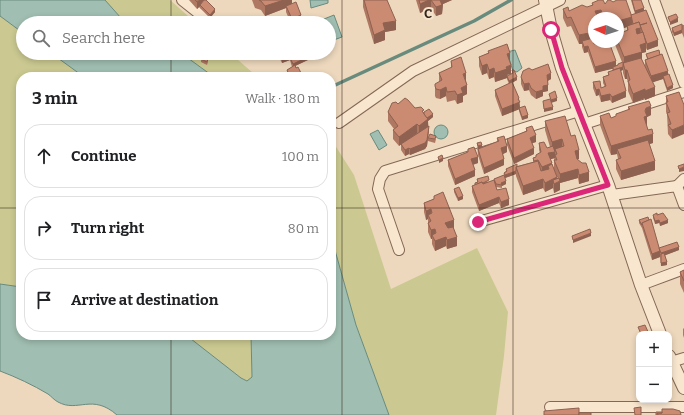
<!DOCTYPE html>
<html lang="en">
<head>
<meta charset="utf-8">
<style>
	body { margin:0; font-family:Bitter,serif; background:#f6f6f6; color:#202124 }
	.controls { position:absolute; right:12px; bottom:12px; display:grid; overflow:hidden; border-radius:8px; box-shadow:0 2px 6px #0003 }
	.controls button { width:36px; height:36px; display:grid; place-items:center; padding:0; border:0; border-bottom:1px solid #e0e0e0; background:#fff; color:#202124; font:20px sans-serif }
	.compass { position:absolute; left:588px; top:12px; width:36px; height:36px; border-radius:50%; background:#fff; box-shadow:0 2px 6px #0003; rotate:273deg }
	.stop { position:absolute; width:12px; height:12px; margin:-9px; border:3px solid #db2777; border-radius:50%; background:#fff }
	.stop.end { background:#db2777; border-color:#fff; box-shadow:0 1px 4px #0008 }
	.list { margin:0; padding:0; list-style:none }
	h2 { display:flex; justify-content:space-between; align-items:center; height:52px; margin:0; padding:0 16px; font-size:17px }
	h2 small { font-size:13px; font-weight:400; color:#757577 }
	.list li { display:grid; grid-template-columns:26px 1fr auto; gap:12px; align-items:center; box-sizing:border-box; height:64px; margin:0 8px 8px; padding:0 8px; border:1px solid #e0e0e0; border-radius:16px }
	.list b { display:block; font-size:15px; white-space:nowrap }
	.list em { font-size:13px; font-style:normal; color:#757577 }
	.icon { flex:none; width:22px; height:22px; fill:none; stroke:currentColor; stroke-width:2; stroke-linecap:round; stroke-linejoin:round }
	.map { position:relative; flex:none; width:684px; height:415px; overflow:hidden }
	.search { position:absolute; background:#fff; box-shadow:0 2px 6px #0003; left:16px; top:16px; width:320px; height:44px; display:flex; align-items:center; gap:10px; box-sizing:border-box; padding:0 14px; border-radius:22px; color:#757577; font-size:15px }
	.panel { position:absolute; background:#fff; box-shadow:0 2px 6px #0003; left:16px; top:72px; width:320px; height:268px; border-radius:16px }
	.map>svg:first-child { display:block }
	.green { fill:#cbc991 }
	.water { fill:#a0beb1; stroke:#688b7e }
	.lines { fill:none; stroke-linecap:round; stroke-linejoin:round }
	.stream { stroke:#688b7e; stroke-width:3.5 }
	.minor-casing { stroke:#846856; stroke-width:12 }
	.tertiary-casing { stroke:#846856; stroke-width:14 }
	.minor { stroke:#f8e6cf; stroke-width:10 }
	.tertiary { stroke:#f8e6cf; stroke-width:12 }
	.wall { fill:#af7862; fill-rule:evenodd }
	.shaded-wall { fill:#8e6150 }
	.building { fill:#cb8b72; stroke:#8e6150 }
	.route { stroke:#db2777; stroke-width:5 }
	.grid { fill:none; stroke:#34241b; stroke-width:1; stroke-opacity:0.55 }
	.grid-label { font-size:13px; text-anchor:middle; font-weight:bold; fill:#34241b; stroke:#f5e3cc; stroke-width:4; stroke-linejoin:round; paint-order:stroke }
</style>
</head>
<body>
<div class="map">
<svg width="684" height="415" viewBox="0 0 684 415">
	<rect width="100%" height="100%" fill="#edd8bd"/>
	<g class="green">
		<polygon points="105,0 170,0 196,23 130,23 121,18"/>
		<polygon points="0,16 23,33 23,53 51,53 84,77 21,77 21,287 0,284"/>
		<polygon points="181,53 230,53 253,73 242,77 214,77"/>
		<polygon points="331,139 354,175 391,289 477,248 508,312 504,356 496,415 389,415 356,325 331,236"/>
		<polygon points="186,335 251,335 252,378 247,381 241,378"/>
	</g>
	<g class="water">
		<polygon points="0,0 105,0 121,18 130,23 23,23 23,33 0,16"/>
		<polygon points="310,0 328,0 328,3 311,8"/>
		<polygon points="334,15 342,37 331,41 329,23 326,23 324,19"/>
		<polygon points="515,50 522,68 517,72 513,71 507,52"/>
		<polygon points="51,53 181,53 214,77 84,77"/>
		<circle cx="441" cy="132" r="7"/>
		<polygon points="378,130 387,145 379,150 370,134"/>
		<path d="M331,236l25,89 33,90h-272c-25,-22 -39,-2 -59,-13 -4,-2 -7,-6 -10,-8 -15,-9 -32,-17 -48,-23v-87l21,3v48h165l55,43 6,3 5,-4 -1,-42h80z"/>
	</g>
	<g class="lines">
		<polyline class="stream" points="331,87 474,21 511,0"/>
		<defs>
			<g id="minor">
				<polyline points="182,0 211,23"/>
				<polyline points="654,0 684,83"/>
				<polyline points="339,123 413,71 560,0"/>
				<polyline points="584,124 684,92"/>
				<polyline points="677,186 684,179"/>
				<polyline points="612,195 677,186 684,205"/>
				<polyline points="478,222 608,185"/>
				<polyline points="399,250 378,189 380,179 385,171 579,111"/>
				<polyline points="641,285 684,269"/>
				<polyline points="671,362 684,358"/>
				<polyline points="550,407 684,407"/>
			</g>
			<g id="tertiary">
				<polyline points="545,0 551,30 562,68 608,185 641,285 660,334"/>
				<polyline points="669,356 684,388"/>
			</g>
		</defs>
		<use href="#minor" class="minor-casing"/>
		<use href="#tertiary" class="tertiary-casing"/>
		<use href="#minor" class="minor"/>
		<use href="#tertiary" class="tertiary"/>
	</g>
	<g class="wall">
		<polygon points="189,0 206,0 215,12 210,18 200,8 200,6 197,9"/>
		<polygon points="252,0 292,0 292,4 301,15 290,21 286,12 286,8 265,16 261,10 255,8"/>
		<polygon points="363,0 387,0 396,30 385,32 385,40 374,44 363,7"/>
		<polygon points="416,0 452,0 443,4 442,14 436,16 431,8 420,13"/>
		<path d="M631,0h7l6,10 14,36 -11,4 -1,-2v4l-4,1v7l3,6v-6l2,-1 -1,-5 14,1 13,33 -6,3 -4,-12 -11,3 3,14 -10,4v-2l-12,5 -5,-12v-8l-1,-4h-2l-2,-6v-3l-2,1 5,26 -14,6 -2,-3 -9,2 -2,-7 -3,1 -3,-8v-6l8,6 4,-1 -2,-4v-6l5,-2v-3l5,-1v-3l-18,5 -7,-21 -4,1 -2,-6v-3h-3l-8,-18 -4,1 -4,-9v-9l6,2 18,-4 5,-1v-3l13,1 26,11 4,-1zM594,18h24v24h-4l8,20 -4,3 -2,1 -5,-19 2,-1v-4h-13l-6,2zM627,27v4l-6,2 -1,-4z"/>
		<polygon points="682,25 684,25 684,38 682,33 674,36 672,32 672,28"/>
		<polygon points="488,51 507,75 507,78 495,82 494,77 489,79 487,73 482,75 479,66 479,57 488,53"/>
		<polygon points="277,53 309,53 310,59 295,66 303,77 287,77 287,70 292,67 290,60 282,63"/>
		<polygon points="201,59 208,62 207,65 201,62"/>
		<polygon points="451,61 466,80 467,94 463,96 463,102 457,104 455,100 447,102 446,96 440,99 436,98 435,96 435,86 439,82 439,73 451,68"/>
		<polygon points="512,70 517,80 512,83 519,101 520,107 528,118 522,120 519,111 519,109 502,116 495,96 495,90 509,84 507,79 507,76 512,74"/>
		<polygon points="521,77 551,79 548,81 548,91 543,92 543,96 536,99 531,95 529,90 524,91 521,84"/>
		<polygon points="679,92 672,139 668,134 667,114 666,112 666,96"/>
		<polygon points="398,104 415,108 433,117 428,121 429,132 427,146 425,149 410,155 409,154 405,156 401,150 401,144 399,146 393,139 393,130 394,129 388,121 388,112"/>
		<polygon points="628,107 651,115 647,117 647,125 646,125 653,143 649,144 655,170 621,180 616,169 616,160 618,159 617,154 611,155 600,125 600,116 611,118 616,117 616,114 628,110"/>
		<path d="M545,121l26,15 8,23h-2l12,22 -10,3 -1,-6 -18,5v7l-6,3 -1,-5 -8,4 -2,-4 -20,7 -7,-19v-2l-11,4 1,6 -4,2v2l-6,-1 1,3 12,15 -8,3 -2,-5 -20,8 -7,-19v-6l3,-1v-2l2,-1v-3l12,3 5,-1v-2l10,-4v-2l2,-2v-2l27,-7v-4l3,-1v-2l4,-2 -1,-3v-7l8,5 3,-1 -5,-17zM555,150v5l-1,5v9l-2,-4 -2,-6 5,-1 -1,-7zM554,170l4,9h-1z"/>
		<polygon points="526,128 536,142 532,143 534,154 514,164 507,145 507,139 526,131"/>
		<polygon points="428,138 436,139 435,143 428,141"/>
		<polygon points="497,138 507,152 503,154 504,165 484,174 478,155 477,143 482,147 497,142"/>
		<polygon points="468,149 478,163 473,165 475,176 455,185 448,166 448,160 468,153"/>
		<polygon points="454,189 463,199 458,201 454,192"/>
		<polygon points="434,196 454,229 457,246 447,249 446,246 435,251 432,244 432,239 431,239 428,232 428,219 426,220 424,212 424,203 434,199"/>
		<polygon points="653,215 657,215 668,223 660,226 659,223 655,224 653,218"/>
		<polygon points="639,220 659,248 679,250 665,255 667,265 661,266 660,255 660,257 652,260 642,228 639,223"/>
		<polygon points="684,270 684,293 680,284 680,272"/>
		<polygon points="684,328 684,338 683,335 683,329"/>
	</g>
	<g class="shaded-wall">
		<polygon points="200,0 204,0 200,5 200,6 197,9 197,2"/>
		<polygon points="284,0 292,0 292,6 286,6 286,8 265,16 265,6"/>
		<polygon points="429,0 431,0 431,8 420,13 420,4"/>
		<polygon points="440,0 452,0 443,4 442,14 436,16 436,7"/>
		<polygon points="644,8 644,11 635,14 635,11"/>
		<polygon points="215,9 215,12 210,18 210,15"/>
		<polygon points="601,10 601,18 595,18 595,11"/>
		<polygon points="301,15 301,22 292,23 292,19"/>
		<polygon points="632,17 632,26 627,26 627,27 618,30 618,21"/>
		<polygon points="678,18 678,22 670,25 670,22"/>
		<polygon points="396,21 396,30 385,32 385,40 374,44 374,35 383,23"/>
		<polygon points="647,23 640,25 641,37 636,38 634,26"/>
		<polygon points="682,30 682,33 674,36 674,33"/>
		<polygon points="594,32 594,41 583,43 582,41 582,44 579,44 579,35"/>
		<polygon points="658,40 658,46 647,50 647,44"/>
		<polygon points="613,43 613,46 611,47 611,44"/>
		<polygon points="646,43 646,52 642,53 642,61 624,66 624,57 640,45"/>
		<polygon points="588,46 588,52 584,53 584,47"/>
		<polygon points="290,53 305,53 290,58 290,60 282,63 282,57"/>
		<polygon points="510,53 510,63 507,54"/>
		<polygon points="310,56 310,59 293,67 293,64"/>
		<polygon points="616,61 616,68 595,73 595,67"/>
		<polygon points="487,64 487,73 482,75 482,66"/>
		<polygon points="511,65 511,74 507,75 507,78 495,82 495,73 506,67"/>
		<polygon points="623,67 623,70 613,73 613,70"/>
		<polygon points="494,68 494,77 489,79 489,70"/>
		<rect x="625" y="70" width="2" height="9"/>
		<polygon points="668,71 668,77 663,76 663,79 651,83 651,76"/>
		<polygon points="466,73 466,82 463,74"/>
		<polygon points="551,73 551,79 547,81 547,75"/>
		<polygon points="517,77 517,80 509,84 509,81"/>
		<polygon points="529,83 529,90 524,91 524,84"/>
		<polygon points="467,85 467,94 463,96 463,102 457,104 457,95 461,88"/>
		<polygon points="548,85 548,91 543,92 543,96 536,99 536,92 543,86"/>
		<polygon points="673,85 673,88 667,91 667,88"/>
		<polygon points="446,87 446,96 440,99 440,90"/>
		<polygon points="655,87 655,96 645,100 645,91"/>
		<polygon points="599,89 599,95 596,96 596,90"/>
		<polygon points="645,89 645,98 633,103 633,94"/>
		<polygon points="626,91 626,97 612,103 612,97"/>
		<polygon points="610,94 610,100 601,102 601,96"/>
		<polygon points="519,98 520,109 502,116 502,109"/>
		<polygon points="557,98 557,101 551,103 551,100"/>
		<polygon points="651,106 651,115 647,117 647,125 644,127 644,117 646,108"/>
		<polygon points="553,107 553,110 544,112 544,109"/>
		<polygon points="433,114 433,117 428,121 428,128 419,135 419,126 427,118"/>
		<polygon points="528,115 528,118 522,120 522,117"/>
		<polygon points="417,124 417,133 399,146 399,137"/>
		<polygon points="684,125 684,134 672,139 672,130"/>
		<polygon points="429,126 427,146 425,149 410,155 410,149"/>
		<polygon points="653,134 653,143 619,153 617,149 617,154 611,155 611,146"/>
		<polygon points="536,135 536,142 530,144 530,138"/>
		<polygon points="562,139 562,149 555,149 555,150 552,151 552,142"/>
		<polygon points="482,145 482,148 478,149 478,146"/>
		<polygon points="507,146 507,152 501,155 501,148"/>
		<polygon points="409,148 409,154 405,156 405,150"/>
		<polygon points="534,148 534,154 514,164 514,158"/>
		<polygon points="579,150 579,159 575,160 575,151"/>
		<polygon points="555,152 555,158 548,160 548,153"/>
		<polygon points="478,157 478,163 471,165 471,159"/>
		<polygon points="443,158 443,161 439,163 439,160"/>
		<polygon points="504,159 504,165 484,174 484,168"/>
		<polygon points="655,161 655,170 621,180 621,171"/>
		<polygon points="552,163 552,169 548,166 548,170 542,173 542,167"/>
		<polygon points="684,167 684,171 679,172 679,169"/>
		<polygon points="578,169 578,178 560,183 560,190 554,193 554,184 553,180 553,188 545,192 545,183 557,177 557,183 560,181 560,174"/>
		<polygon points="475,170 475,176 455,185 455,179"/>
		<polygon points="516,171 516,174 505,178 505,175"/>
		<polygon points="589,172 589,181 579,184 579,175"/>
		<polygon points="543,179 543,188 523,195 523,186"/>
		<polygon points="506,181 506,184 502,186 501,183"/>
		<polygon points="463,196 463,199 458,201 458,198"/>
		<polygon points="499,197 499,203 479,211 479,205"/>
		<polygon points="509,199 509,205 501,208 501,202"/>
		<polygon points="431,209 431,218 428,215 428,219 426,220 426,211"/>
		<polygon points="454,220 454,229 445,232 445,223"/>
		<polygon points="659,220 659,223 655,224 655,221"/>
		<polygon points="668,220 668,223 660,226 660,223"/>
		<polygon points="435,229 435,238 432,235 432,239 431,239 431,230"/>
		<polygon points="591,233 591,236 573,243 573,240"/>
		<polygon points="446,237 446,246 435,251 435,241"/>
		<polygon points="457,237 457,246 447,249 447,240"/>
		<polygon points="679,247 679,250 661,257 661,253"/>
		<polygon points="660,251 660,257 652,260 652,254"/>
		<polygon points="667,262 667,265 661,266 661,263"/>
	</g>
	<g class="building">
		<polygon points="195,0 200,0 197,2"/>
		<polygon points="204,0 206,0 215,9 210,15 200,5"/>
		<polygon points="259,0 284,0 265,6 261,1"/>
		<polygon points="364,0 387,0 396,21 383,23 385,30 374,35"/>
		<polygon points="419,0 429,0 420,4"/>
		<polygon points="431,0 440,0 442,5 436,7"/>
		<polygon points="599,0 603,0 605,4 608,0 610,0 613,2 617,0 626,0 632,17 618,21 618,18 604,18 601,10 595,11 598,18 594,18 594,32 579,35 571,17 567,18 563,9 568,7 569,11 582,5 587,7 593,5 592,3"/>
		<polygon points="632,0 641,0 644,8 635,11"/>
		<polygon points="296,2 301,15 292,19 286,6"/>
		<polygon points="646,10 658,40 647,44 640,25 647,23 640,25 639,22 633,24 631,15"/>
		<polygon points="676,14 678,18 670,22 668,17"/>
		<polygon points="299,17 302,23 286,23"/>
		<polygon points="639,22 641,28 636,29 637,34 643,32 646,43 640,45 642,52 624,57 618,42 618,34 628,30 627,26"/>
		<polygon points="682,24 682,30 674,33 672,28"/>
		<polygon points="620,28 621,33 618,34 618,29"/>
		<polygon points="593,38 594,44 602,42 609,42 616,61 595,67 588,46 584,47 582,41"/>
		<polygon points="610,42 613,42 613,43 611,44"/>
		<polygon points="507,44 510,53 507,54 511,65 506,67 507,69 495,73 494,68 489,70 487,64 482,66 479,57 489,53 488,51"/>
		<polygon points="659,50 660,55 648,59 646,54"/>
		<polygon points="280,53 290,53 282,57"/>
		<polygon points="303,53 309,53 310,56 293,64 290,58"/>
		<polygon points="662,54 668,71 651,76 645,60"/>
		<polygon points="203,56 208,59 207,62 201,59"/>
		<polygon points="461,57 466,73 463,74 467,85 461,88 463,93 457,95 455,91 447,92 446,87 440,90 436,89 435,86 435,84 442,80 439,73 452,67 451,61"/>
		<polygon points="641,58 655,87 645,91 645,89 633,94 628,81 630,80 627,70 625,70 623,63"/>
		<polygon points="623,62 624,63 623,63 623,67 613,70 613,67 618,65 618,64"/>
		<polygon points="548,64 551,73 547,75 548,85 543,86 543,90 536,92 531,88 529,83 524,84 521,77 523,71 529,68 532,70"/>
		<polygon points="295,65 296,68 298,67 303,77 290,77 287,70"/>
		<polygon points="620,68 626,91 612,97 610,94 601,96 599,89 596,90 593,82 600,81 601,88 606,86 603,77 609,75 608,72"/>
		<polygon points="512,70 514,70 517,77 509,81 507,76 513,73"/>
		<polygon points="669,74 673,85 667,88 663,76"/>
		<polygon points="512,82 519,98 518,99 520,102 502,109 495,90"/>
		<polygon points="555,91 557,98 551,100 549,94"/>
		<polygon points="679,92 684,105 684,125 672,130 668,125 671,124 667,113 670,112 666,102 668,102 666,96"/>
		<polygon points="405,98 408,100 415,108 421,107 424,110 422,111 428,119 419,126 417,124 399,137 393,130 398,126 388,112 392,103 396,102 398,104"/>
		<polygon points="550,99 553,107 544,109 543,101"/>
		<polygon points="649,101 651,106 646,108 645,111 647,116 644,117 648,130 652,129 653,134 611,146 600,116 609,113 611,118 616,116 616,114 630,109 628,107"/>
		<polygon points="525,106 528,115 522,117 519,108"/>
		<polygon points="429,109 433,114 427,118 424,114 424,112"/>
		<polygon points="565,116 571,136 575,135 579,150 575,151 577,159 582,163 586,163 589,172 579,175 578,169 560,174 554,160 557,160 555,155 557,154 555,149 564,146 562,139 552,142 545,121"/>
		<polygon points="429,126 427,140 425,143 410,149 409,148 405,150 401,144"/>
		<polygon points="532,126 536,135 530,138 534,148 514,158 507,139 527,131 526,128"/>
		<polygon points="430,134 436,136 435,139 428,138"/>
		<polygon points="504,136 507,146 501,148 504,159 484,168 478,149 499,141 497,138"/>
		<polygon points="648,140 655,161 621,171 616,160 621,158 617,149"/>
		<polygon points="481,142 482,145 478,146 477,143"/>
		<polygon points="544,142 547,148 553,146 555,152 548,153 552,163 542,167 538,160 534,161 533,158 536,157 536,155 541,152 539,143"/>
		<polygon points="474,147 478,157 471,159 475,170 455,179 448,160 468,152 468,149"/>
		<polygon points="442,155 443,158 439,160 438,157"/>
		<polygon points="538,161 541,171 549,169 548,166 552,164 557,177 545,183 543,179 523,186 516,167"/>
		<polygon points="517,164 517,166 516,167 516,171 505,175 504,173 507,171 506,169"/>
		<polygon points="684,164 684,167 679,169 678,166"/>
		<polygon points="504,175 506,181 501,183 502,185 496,184 494,179"/>
		<polygon points="488,176 489,180 483,183 482,182 475,185 475,183 478,182 477,179"/>
		<polygon points="559,178 560,181 554,184 553,180"/>
		<polygon points="494,180 497,190 506,188 509,199 501,202 499,197 479,205 472,186 482,182 483,184"/>
		<polygon points="459,187 463,196 458,198 454,189"/>
		<polygon points="443,192 454,220 445,223 448,228 453,227 457,237 447,240 446,237 435,241 432,235 436,233 435,229 431,230 428,223 431,221 428,215 432,213 431,209 426,211 424,203 434,199 434,196"/>
		<polygon points="657,213 657,215 663,213 668,220 660,223 659,220 655,221 653,215"/>
		<polygon points="648,217 649,220 642,223 642,225 639,220"/>
		<polygon points="651,219 660,251 652,254 642,223"/>
		<polygon points="590,229 591,233 573,240 572,236"/>
		<polygon points="677,242 679,247 661,253 659,248"/>
		<polygon points="664,253 667,262 661,263 661,254"/>
		<polygon points="684,270 684,281 680,272"/>
		<polygon points="645,325 649,334 641,334 638,327"/>
		<polygon points="641,407 641,415 635,415 634,408"/>
		<polygon points="579,408 579,415 544,415 544,411"/>
		<polygon points="662,409 673,409 680,411 681,415 658,415 657,413 662,413"/>
		<polygon points="656,412 662,412 662,413 657,413 658,415 656,415"/>
		<rect x="579" y="413" width="12" height="2"/>
	</g>
	<g class="lines">
		<polyline class="route" points="478,222 608,185 562,68 551,30"/>
	</g>
	<path class="grid" d="M171,0v23M342,0v415M513,0v415M171,53v24M0,208h21M331,208h353M171,335v80"/>
	<g class="grid-label">
		<text x="428" y="18">C</text>
	</g>
</svg>
<div class="controls">
<button>+</button>
<button>−</button>
</div>
<svg class="compass" viewBox="-18 -18 36 36"><path d="M0-13l5 13h-10z" fill="#e53935"/><path d="M0 13l5-13h-10z" fill="#757577"/></svg>
<div class="stop" style="left:551px;top:30px"></div>
<div class="stop end" style="left:478px;top:222px"></div>
<div class="search"><svg class="icon" aria-label="search" viewBox="0 0 24 24"><circle cx="10" cy="10" r="6"/><path d="M15 15l6 6"/></svg>Search here</div>
<section class="panel">
<h2>3 min<small>Walk · 180 m</small></h2>
<ul class="list">
<li><svg class="icon" aria-label="ahead" viewBox="0 0 24 24"><path d="M12 20V5M6 11l6-6 6 6"/></svg><div><b>Continue</b></div><em>100 m</em></li>
<li><svg class="icon" aria-label="right" viewBox="0 0 24 24"><path d="M7 20v-9h11M14 6l5 5-5 5"/></svg><div><b>Turn right</b></div><em>80 m</em></li>
<li><svg class="icon" aria-label="arrive" viewBox="0 0 24 24"><path d="M6 21V4h12l-3 4 3 4H6"/></svg><div><b>Arrive at destination</b></div></li>
</ul>
</section>
</div>
</body>
</html>
